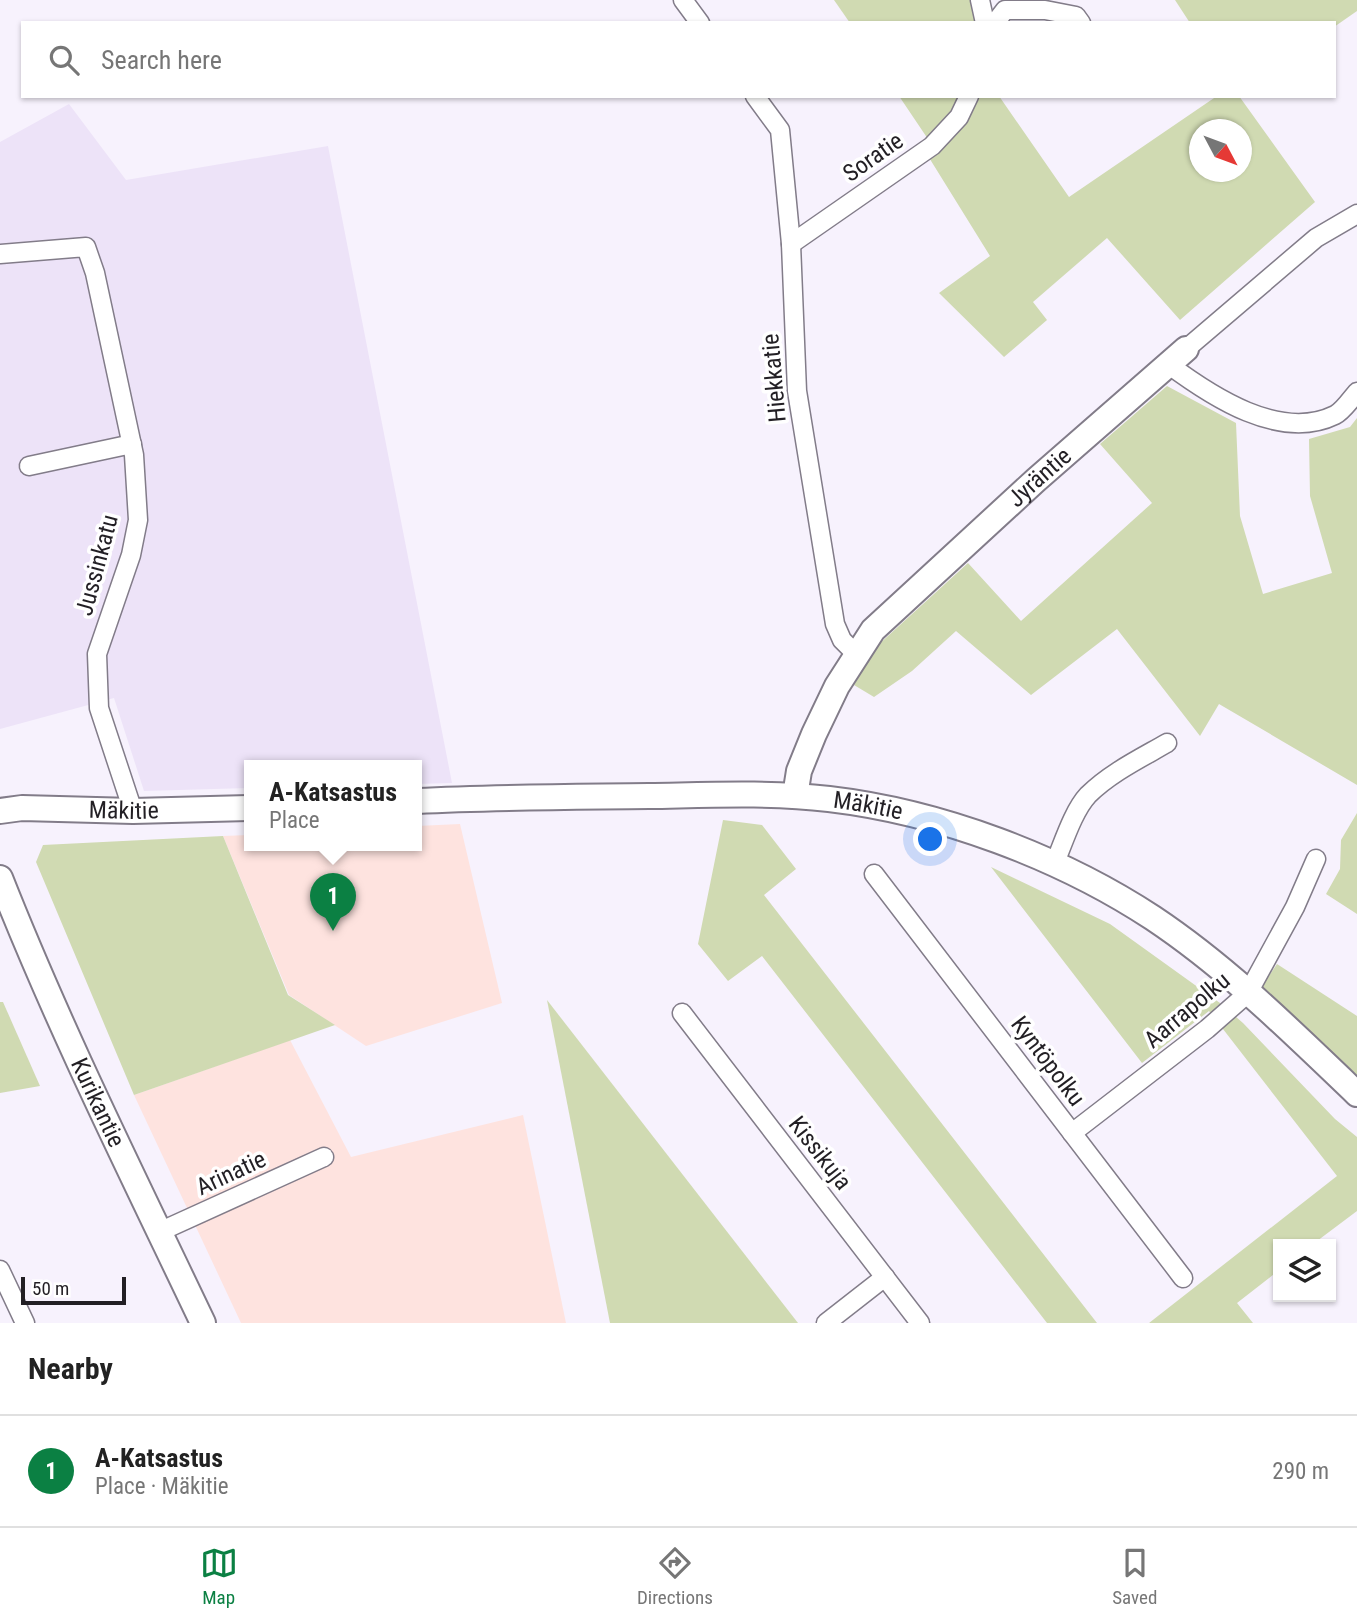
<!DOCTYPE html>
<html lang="en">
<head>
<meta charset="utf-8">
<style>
	body { margin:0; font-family:"Roboto Condensed",sans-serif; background:#f2f2f2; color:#222 }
	.controls { position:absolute; right:21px; bottom:21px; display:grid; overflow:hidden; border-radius:0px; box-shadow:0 2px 5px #0004 }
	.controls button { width:63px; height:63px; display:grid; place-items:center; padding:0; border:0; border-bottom:2px solid #e0e0e0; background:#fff; color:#222; font:35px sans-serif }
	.compass { position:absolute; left:1189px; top:119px; width:63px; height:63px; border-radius:50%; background:#fff; box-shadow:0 2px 5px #0004; rotate:131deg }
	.scale { position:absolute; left:21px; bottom:18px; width:105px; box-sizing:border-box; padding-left:7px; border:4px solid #221f24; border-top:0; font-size:19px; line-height:24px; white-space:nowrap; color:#221f24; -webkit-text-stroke:5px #fff; paint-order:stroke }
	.you { position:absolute; left:931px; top:840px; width:24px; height:24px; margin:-18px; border:5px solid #fff; border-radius:50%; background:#1a73e8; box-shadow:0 0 0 10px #1a73e833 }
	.badge { display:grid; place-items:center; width:46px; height:46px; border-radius:50%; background:#0b8043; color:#fff; font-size:23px; font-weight:700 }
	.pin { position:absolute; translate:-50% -58px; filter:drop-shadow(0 2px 4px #0008) }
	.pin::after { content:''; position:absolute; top:37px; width:24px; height:21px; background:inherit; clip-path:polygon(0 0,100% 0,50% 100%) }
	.popup { position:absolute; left:244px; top:760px; width:178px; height:91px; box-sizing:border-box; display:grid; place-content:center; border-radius:0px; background:#fff; filter:drop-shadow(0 2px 5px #0005); font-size:23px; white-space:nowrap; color:#767676 }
	.popup b { font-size:26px; color:#222 }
	.popup::after { content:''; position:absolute; left:50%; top:100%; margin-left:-14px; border:14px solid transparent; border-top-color:#fff }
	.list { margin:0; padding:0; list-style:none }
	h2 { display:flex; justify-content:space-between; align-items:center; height:91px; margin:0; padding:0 28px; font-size:30px }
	h2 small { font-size:23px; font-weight:400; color:#767676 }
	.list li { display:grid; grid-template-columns:46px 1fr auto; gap:21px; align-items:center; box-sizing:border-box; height:112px; padding:0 28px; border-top:2px solid #e0e0e0 }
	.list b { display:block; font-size:26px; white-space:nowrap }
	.list p { margin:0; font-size:23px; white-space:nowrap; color:#767676 }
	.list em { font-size:23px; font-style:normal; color:#767676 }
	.icon { flex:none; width:38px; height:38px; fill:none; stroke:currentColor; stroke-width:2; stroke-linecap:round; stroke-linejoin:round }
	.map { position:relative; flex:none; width:1357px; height:1323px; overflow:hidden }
	.search { position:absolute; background:#fff; box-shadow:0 2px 5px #0004; left:21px; right:21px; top:21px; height:77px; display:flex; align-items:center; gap:18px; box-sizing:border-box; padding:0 24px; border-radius:0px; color:#767676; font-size:26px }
	.sheet { height:203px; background:#fff }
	nav { display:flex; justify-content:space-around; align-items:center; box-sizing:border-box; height:98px; border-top:2px solid #e0e0e0; background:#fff; font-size:19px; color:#767676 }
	nav a { display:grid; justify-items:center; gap:4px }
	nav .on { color:#0b8043 }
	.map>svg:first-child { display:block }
	.commercial { fill:#fee3df }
	.built { fill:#ede3f8 }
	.green { fill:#d0dab2; fill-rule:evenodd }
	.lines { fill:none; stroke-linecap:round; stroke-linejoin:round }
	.street-casing { stroke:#827c89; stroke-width:21 }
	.secondary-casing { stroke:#827c89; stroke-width:28 }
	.street { stroke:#fff; stroke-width:18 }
	.secondary { stroke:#fff; stroke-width:24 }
	.labels { text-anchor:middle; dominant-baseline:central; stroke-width:7; stroke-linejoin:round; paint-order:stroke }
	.street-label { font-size:24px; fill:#221f24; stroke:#fff }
</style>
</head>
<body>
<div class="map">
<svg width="1357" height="1323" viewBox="0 0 1357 1323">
	<rect width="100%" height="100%" fill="#f7f2fd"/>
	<g class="commercial">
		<polygon points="460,824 502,1003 366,1046 289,995 223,836 249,835 249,845 417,845 417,826"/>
		<polygon points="290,1040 351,1157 523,1115 566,1323 241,1323 134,1095"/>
	</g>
	<polygon class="built" points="69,104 126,180 328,146 452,783 417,784 417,765 249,765 249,788 144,791 114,698 0,729 0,142"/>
	<g class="green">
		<polygon points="834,0 990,0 992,13 991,23 850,23"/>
		<polygon points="1175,0 1357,0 1357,11 1334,27 1334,23 1190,23"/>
		<path d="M899,96h100l70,101 148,-101h22l76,106 -135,118 -73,-82 -74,64 14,18 -43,37 -65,-64 51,-37 -62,-100 8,-5zM1200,130h42v42h-42z"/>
		<polygon points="1167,386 1236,423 1240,516 1263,594 1332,573 1310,496 1309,439 1350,427 1357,418 1357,785 1219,704 1200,736 1117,629 1031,695 956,631 912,671 874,697 854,685 878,645 968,563 1021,621 1152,503 1100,444"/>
		<polygon points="1357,813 1357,914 1326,894 1340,869 1341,840"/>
		<polygon points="723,820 762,825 796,869 764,895 1097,1323 1047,1323 762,956 728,981 698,944"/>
		<polygon points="223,836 288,995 335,1025 134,1095 36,862 43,845"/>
		<polygon points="991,867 1110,924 1220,1003 1243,1023 1335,1119 1357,1137 1357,1211 1313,1244 1278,1244 1278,1271 1237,1303 1253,1323 1149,1323 1337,1176 1209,1011 1142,1063"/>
		<polygon points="1277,964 1357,1016 1357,1077 1262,986"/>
		<polygon points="547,1000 798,1323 610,1323"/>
		<polygon points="0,1002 3,1002 40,1086 0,1093"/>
	</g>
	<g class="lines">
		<defs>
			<g id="street">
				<polyline points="683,0 700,23"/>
				<polyline points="980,0 985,23"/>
				<polyline points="995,23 1005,10 1045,10 1076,16 1081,23"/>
				<polyline points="755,96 780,130 791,244 797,391 835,624 842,640 856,654"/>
				<polyline points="791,244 932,146 959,117 969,96"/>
				<polyline points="0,254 86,247 95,273 134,455 138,520 131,555 97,654 99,708 133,811"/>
				<polyline points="1186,349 1316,238 1357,214"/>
				<path d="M1168,364c43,32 112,78 167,51 8,-4 16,-16 22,-23"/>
				<polyline points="29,466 132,444"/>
				<path d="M1054,865c9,-21 19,-54 34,-70 22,-22 53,-37 79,-52"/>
				<polyline points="874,874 1183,1278"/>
				<polyline points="682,1013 920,1323"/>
				<polyline points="1072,1133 1207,1029 1248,993 1295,907 1316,859"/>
				<polyline points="159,1232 324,1157"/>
				<polyline points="0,1270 25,1323"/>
				<polyline points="826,1323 885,1277"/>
			</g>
			<g id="secondary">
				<path id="s1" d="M795,796l4,-25 15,-37 23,-48 36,-56 163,-150 150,-131"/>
				<path id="s2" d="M417,801c77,-4 155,-4 232,-5 60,-1 120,-4 180,3 111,13 231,58 324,119 75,50 139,114 204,176"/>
				<path id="s3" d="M0,811l22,-3 111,3 116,-3"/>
				<path id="s4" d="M0,878c60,152 133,298 203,445"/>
			</g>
		</defs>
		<use href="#street" class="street-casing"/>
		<use href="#secondary" class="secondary-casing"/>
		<use href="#street" class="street"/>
		<use href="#secondary" class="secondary"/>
	</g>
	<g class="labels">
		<g class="street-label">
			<text transform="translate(873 157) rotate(-35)">Soratie</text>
			<text transform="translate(774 378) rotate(-95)">Hiekkatie</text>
			<text stroke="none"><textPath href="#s1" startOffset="411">Jyräntie</textPath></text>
			<text transform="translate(97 565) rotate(-75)">Jussinkatu</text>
			<text stroke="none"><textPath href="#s2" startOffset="452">Mäkitie</textPath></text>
			<text stroke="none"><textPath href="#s3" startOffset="124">Mäkitie</textPath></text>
			<text transform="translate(1187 1010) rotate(-40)">Aarrapolku</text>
			<text transform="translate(1048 1061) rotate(53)">Kyntöpolku</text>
			<text stroke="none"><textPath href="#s4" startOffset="245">Kurikantie</textPath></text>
			<text transform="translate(820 1153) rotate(52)">Kissikuja</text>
			<text transform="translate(231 1173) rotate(-25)">Arinatie</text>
		</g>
	</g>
</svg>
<div class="controls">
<button><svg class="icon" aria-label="layers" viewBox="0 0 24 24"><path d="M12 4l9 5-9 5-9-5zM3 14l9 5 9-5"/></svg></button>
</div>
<svg class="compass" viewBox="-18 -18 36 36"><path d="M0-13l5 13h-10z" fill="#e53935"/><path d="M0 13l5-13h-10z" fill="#767676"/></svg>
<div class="scale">50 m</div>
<div class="you"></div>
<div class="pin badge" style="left:333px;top:931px">1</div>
<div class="popup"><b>A-Katsastus</b>Place</div>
<div class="search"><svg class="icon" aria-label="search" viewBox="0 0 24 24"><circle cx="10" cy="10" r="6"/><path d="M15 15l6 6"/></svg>Search here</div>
</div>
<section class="sheet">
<h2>Nearby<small></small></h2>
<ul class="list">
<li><span class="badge">1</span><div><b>A-Katsastus</b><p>Place · Mäkitie</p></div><em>290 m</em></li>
</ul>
</section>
<nav>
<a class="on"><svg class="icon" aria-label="map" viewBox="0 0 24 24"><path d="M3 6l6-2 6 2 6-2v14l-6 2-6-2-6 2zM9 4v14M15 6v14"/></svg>Map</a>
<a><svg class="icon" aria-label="directions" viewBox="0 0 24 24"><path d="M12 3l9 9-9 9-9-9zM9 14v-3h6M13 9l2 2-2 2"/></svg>Directions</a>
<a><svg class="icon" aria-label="saved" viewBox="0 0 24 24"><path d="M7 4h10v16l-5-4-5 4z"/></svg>Saved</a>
</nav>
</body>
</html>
